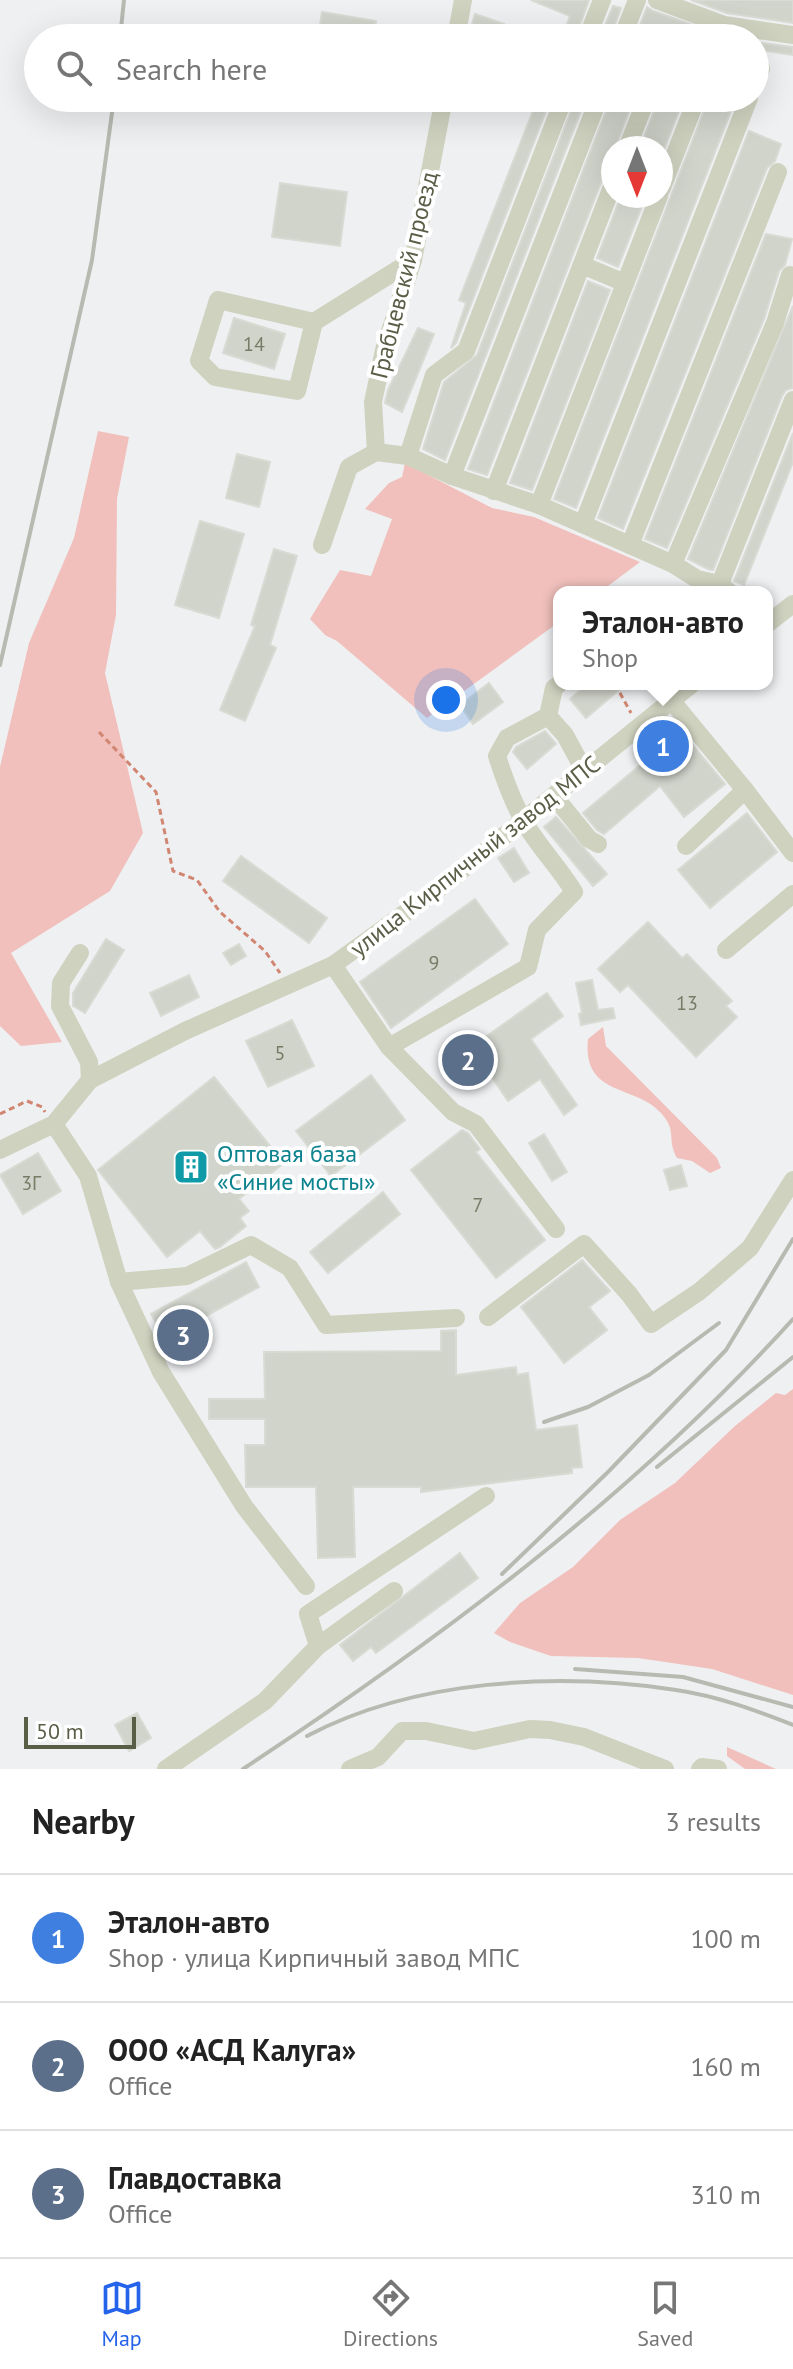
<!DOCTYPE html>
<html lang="en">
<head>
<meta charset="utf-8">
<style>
	body { margin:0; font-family:"PT Sans",sans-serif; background:#f6f6f6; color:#222 }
	.compass { position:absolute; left:601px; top:136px; width:72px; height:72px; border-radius:50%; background:#fff; box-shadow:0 8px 32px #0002; rotate:180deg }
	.scale { position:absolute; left:24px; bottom:20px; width:112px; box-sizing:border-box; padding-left:8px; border:4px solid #595e46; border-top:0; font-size:22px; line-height:28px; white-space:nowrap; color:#595e46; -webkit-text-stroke:6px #fff; paint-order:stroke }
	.you { position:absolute; left:446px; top:700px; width:28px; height:28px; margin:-20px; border:6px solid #fff; border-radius:50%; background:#1a73e8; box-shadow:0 0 0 12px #1a73e833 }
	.badge { display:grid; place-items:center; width:52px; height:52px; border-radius:50%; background:#2563eb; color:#fff; font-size:26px; font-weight:700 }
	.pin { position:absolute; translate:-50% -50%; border:4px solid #fff; box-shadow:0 2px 8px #0006 }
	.popup { position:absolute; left:553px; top:586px; width:220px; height:104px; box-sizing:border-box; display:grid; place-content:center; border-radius:16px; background:#fff; filter:drop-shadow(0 2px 6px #0005); font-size:26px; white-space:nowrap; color:#767676 }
	.popup b { font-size:30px; color:#222 }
	.popup::after { content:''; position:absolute; left:50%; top:100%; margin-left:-16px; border:16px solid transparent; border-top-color:#fff }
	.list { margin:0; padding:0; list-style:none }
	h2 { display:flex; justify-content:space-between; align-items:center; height:104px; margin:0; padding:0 32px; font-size:34px }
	h2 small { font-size:26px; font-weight:400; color:#767676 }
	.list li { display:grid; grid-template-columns:52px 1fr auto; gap:24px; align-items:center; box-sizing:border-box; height:128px; padding:0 32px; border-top:2px solid #e0e0e0 }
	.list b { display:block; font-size:30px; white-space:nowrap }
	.list p { margin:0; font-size:26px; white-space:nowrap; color:#767676 }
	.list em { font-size:26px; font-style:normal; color:#767676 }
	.icon { flex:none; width:44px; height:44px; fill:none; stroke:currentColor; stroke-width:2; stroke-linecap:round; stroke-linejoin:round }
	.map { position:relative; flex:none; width:793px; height:1769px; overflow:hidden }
	.search { position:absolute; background:#fff; box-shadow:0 8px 32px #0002; left:24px; right:24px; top:24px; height:88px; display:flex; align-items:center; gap:20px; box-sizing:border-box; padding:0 28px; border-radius:44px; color:#767676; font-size:30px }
	.sheet { height:488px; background:#fff }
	nav { display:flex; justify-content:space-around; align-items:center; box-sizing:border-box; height:112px; border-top:2px solid #e0e0e0; background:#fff; font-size:22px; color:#767676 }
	nav a { display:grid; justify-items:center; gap:4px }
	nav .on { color:#2563eb }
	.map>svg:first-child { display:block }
	.green { fill:#f1c0bc }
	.building { fill:#d1d4cb; stroke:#d8dbd3; stroke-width:2 }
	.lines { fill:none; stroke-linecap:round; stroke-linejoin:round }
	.path { stroke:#d18672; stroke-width:3; stroke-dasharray:6 4; stroke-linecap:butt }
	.minor { stroke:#cfd2bf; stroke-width:18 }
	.rail { stroke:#b7bab1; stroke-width:4 }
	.labels { text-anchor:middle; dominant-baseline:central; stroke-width:8; stroke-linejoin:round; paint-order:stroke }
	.number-label { font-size:20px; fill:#777c67 }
	.street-label { font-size:24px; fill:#595e46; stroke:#fff }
	.culture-label { font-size:24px; fill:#0d838f; stroke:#fff; text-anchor:start }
</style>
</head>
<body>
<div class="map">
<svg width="793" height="1769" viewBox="0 0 793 1769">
	<rect width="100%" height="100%" fill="#eff0f2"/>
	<g class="green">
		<polygon points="98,431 129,437 117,499 116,615 105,673 143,833 110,891 11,953 62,1042 21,1046 0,1026 0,767 29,643 74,538"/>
		<polygon points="405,463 492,508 534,517 640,562 600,592 559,592 559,622 427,718 337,641 325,635 310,619 340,570 371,576 392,519 365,509 389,483 402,477"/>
		<path d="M603,1027l3,19 111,112 4,10 -11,5 -18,-12 -15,-3c-11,-20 1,-26 -16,-45 -26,-29 -79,-16 -73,-74z"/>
		<polygon points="793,1389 793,1695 712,1669 638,1658 551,1656 510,1642 494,1633 520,1603 573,1567 620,1520 675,1483 735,1426 776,1393 785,1395"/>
		<polygon points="727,1747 776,1769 745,1769 727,1756"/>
	</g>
	<g class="building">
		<polygon points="531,0 589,0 575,38 562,38 570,16"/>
		<polygon points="691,0 793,0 793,23 727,13"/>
		<polygon points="613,6 621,8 610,38 600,38"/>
		<polygon points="647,7 653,11 730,38 641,38 636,36"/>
		<polygon points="322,12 376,21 373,38 318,38"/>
		<polygon points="475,14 504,24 500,38 468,38"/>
		<polygon points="762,43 793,47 793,55 761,50"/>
		<polygon points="538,98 551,98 456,343 451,348 466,303 459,300"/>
		<polygon points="576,98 586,98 445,460 423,449 444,382 477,355"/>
		<polygon points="611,98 634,98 615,148 613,148 613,168 602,180 487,475 468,469"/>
		<polygon points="659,98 684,98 661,157 661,148 640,148"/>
		<polygon points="709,98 736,98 576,508 554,499"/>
		<polygon points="749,131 781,144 775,161 767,168 623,529 598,518"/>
		<polygon points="280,183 347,192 340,246 272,237"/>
		<polygon points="621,196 646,196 618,267 597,258"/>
		<polygon points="766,234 792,239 785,265 779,271 764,319 667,548 645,539"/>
		<polygon points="588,281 610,290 532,490 510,483"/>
		<polygon points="793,306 793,388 786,390 782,396 713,570 708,569 688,559"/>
		<polygon points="234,318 285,334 274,369 223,353"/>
		<polygon points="418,328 434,334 402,412 385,403 388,390"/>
		<polygon points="793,433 793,462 744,585 734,581"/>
		<polygon points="237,454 270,462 259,507 226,498"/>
		<polygon points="200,521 244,534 219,618 175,605"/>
		<polygon points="274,549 297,556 270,645 276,648 245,721 220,710 255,626 251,625"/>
		<polygon points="489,683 503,702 473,724 460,705"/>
		<polygon points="587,684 626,684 586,718 570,699"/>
		<polygon points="545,731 556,744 527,769 513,752 516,747"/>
		<polygon points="681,731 725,784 684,817 660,786 604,834 597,830 583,813"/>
		<polygon points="747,813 777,852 710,908 678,870"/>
		<polygon points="556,817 607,874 593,886 544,827"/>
		<polygon points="514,848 529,873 514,882 498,858"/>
		<polygon points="241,856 327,918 309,943 223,881"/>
		<polygon points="475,899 508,944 391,1028 360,982"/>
		<polygon points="648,922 682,958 687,954 732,1001 726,1006 737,1017 696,1057 628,985 620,992 598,969"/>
		<polygon points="106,939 124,950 85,1013 73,1006 73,993"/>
		<polygon points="239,944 246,956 231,965 223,953"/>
		<polygon points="189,975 199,997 161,1016 150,993"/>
		<polygon points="592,980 598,1010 613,1008 615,1018 581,1025 579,1014 582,1013 576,983"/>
		<polygon points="547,993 563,1016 531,1039 577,1105 564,1115 540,1079 508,1101 487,1070 465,1086 449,1063"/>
		<polygon points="292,1020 314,1066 268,1087 246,1041"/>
		<polygon points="371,1075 405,1120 331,1176 296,1131"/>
		<polygon points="214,1077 284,1163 239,1199 249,1211 240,1218 246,1226 220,1247 215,1249 200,1231 167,1257 98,1170"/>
		<polygon points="462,1130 468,1133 480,1149 476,1152 545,1240 496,1278 411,1170"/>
		<polygon points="544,1134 567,1172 552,1181 529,1143"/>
		<polygon points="38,1153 61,1191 23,1214 0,1175"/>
		<polygon points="681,1165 687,1186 670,1190 664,1170"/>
		<polygon points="383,1192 400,1214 328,1273 310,1252"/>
		<polygon points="582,1260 610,1291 589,1307 607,1330 564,1363 521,1307"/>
		<polygon points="246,1262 259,1287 184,1328 198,1353 178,1364 151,1314"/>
		<polygon points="456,1330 456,1375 516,1367 517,1375 528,1373 536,1430 577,1425 582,1467 572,1468 572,1473 421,1492 421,1487 353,1487 355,1557 318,1558 316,1487 246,1487 245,1445 265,1445 265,1419 209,1419 209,1399 265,1399 264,1352 441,1351 441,1331"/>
		<polygon points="460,1553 478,1578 376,1653 371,1647 353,1661 340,1645"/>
		<polygon points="137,1713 151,1738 129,1751 115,1725"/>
	</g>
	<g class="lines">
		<g class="path">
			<polyline points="615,684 631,713"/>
			<polyline points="99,732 156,792 173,871 197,880 220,912 265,951 280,973"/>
			<polyline points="0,1114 27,1101 42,1107 45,1112"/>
		</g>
		<g class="minor">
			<polyline points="657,0 724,25 793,35"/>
			<polyline points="456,38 463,0"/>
			<polyline points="587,38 602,0"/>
			<polyline points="622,38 637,0"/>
			<polyline points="755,84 761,69"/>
			<polyline points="564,98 466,351 434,375 408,456 452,476 539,505 673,564 697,579 720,584 729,592"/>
			<polyline points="627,148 647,98"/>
			<polyline points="661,190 697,98"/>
			<polyline points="582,265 625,283"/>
			<polyline points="314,322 218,300 199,361 215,377 297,391 314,322 413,260"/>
			<polyline points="376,452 373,402 384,350 413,260 444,98"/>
			<polyline points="452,476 599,98"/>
			<polyline points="494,491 613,184"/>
			<polyline points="539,505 659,196"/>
			<polyline points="583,524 749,98"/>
			<polyline points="322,545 349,467 376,452 408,456"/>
			<polyline points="630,545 778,172"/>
			<polyline points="673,564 775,323 790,275"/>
			<polyline points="720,584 793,400"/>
			<polyline points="767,624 793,604"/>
			<polyline points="671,700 745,790 793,853"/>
			<polyline points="548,716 554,688 559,684"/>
			<polyline points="554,796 589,839 598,844"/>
			<polyline points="686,846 745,790"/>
			<polyline points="726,950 793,894"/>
			<polyline points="80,953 61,983 60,1006 89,1062 90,1080"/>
			<polyline points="333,965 389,1047 453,1112 476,1124 556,1229"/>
			<path d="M389,1047l139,-80 9,-37 37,-38c-15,-25 -37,-47 -51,-72 -11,-20 -19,-42 -26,-64l10,-18 41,-22 17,19 20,37"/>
			<polyline points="54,1124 88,1176 119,1282 161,1372 244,1506 306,1586"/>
			<polyline points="0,1150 54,1124 90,1080 185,1031 333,965 437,890 692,684"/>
			<polyline points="119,1282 187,1276 251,1245 290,1268 326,1325 456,1318"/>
			<polyline points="488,1317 584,1244 629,1294 651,1324 700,1291 750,1248 793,1180"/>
			<polyline points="318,1646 394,1591"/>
			<polyline points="166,1769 265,1701 318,1646 308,1614 486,1496"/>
			<polyline points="350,1769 378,1757 402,1731 426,1731 474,1741 530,1729 550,1730 584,1737 665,1769"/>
			<polyline points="700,1769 702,1767 718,1769"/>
		</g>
		<g class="rail">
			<polyline points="120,38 124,0"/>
			<polyline points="0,665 92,260 114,98"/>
			<polyline points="544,1422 588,1407 649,1375 719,1323"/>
			<polyline points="657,1467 793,1357"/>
			<polyline points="502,1574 608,1472 726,1350 793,1239"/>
			<polyline points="575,1669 683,1677 793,1707"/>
			<path d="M307,1736c108,-57 250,-64 369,-46 41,6 79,20 117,35"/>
			<path d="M243,1769c197,-130 391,-274 550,-450"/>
		</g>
	</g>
	<defs>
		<symbol id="building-square" viewBox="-11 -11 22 22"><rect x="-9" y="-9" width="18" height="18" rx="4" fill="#0f9aa8" stroke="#fff"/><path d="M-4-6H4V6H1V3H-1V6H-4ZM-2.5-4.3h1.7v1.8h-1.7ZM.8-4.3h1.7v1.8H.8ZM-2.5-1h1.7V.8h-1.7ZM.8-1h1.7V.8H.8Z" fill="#fff"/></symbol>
	</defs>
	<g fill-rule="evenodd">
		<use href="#building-square" x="171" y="1147" width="40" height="40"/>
	</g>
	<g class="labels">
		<g class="number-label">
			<text x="254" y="344">14</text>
			<text x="434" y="963">9</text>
			<text x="687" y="1003">13</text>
			<text x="280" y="1053">5</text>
			<text x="31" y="1183">3Г</text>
			<text x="478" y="1205">7</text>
		</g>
		<g class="street-label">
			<text transform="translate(404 275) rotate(-76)">Грабцевский проезд</text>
			<text transform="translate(475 856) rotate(-38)">улица Кирпичный завод МПС</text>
		</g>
		<g class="culture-label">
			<text x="217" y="1153">Оптовая база<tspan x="217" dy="28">«Синие мосты»</tspan></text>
		</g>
	</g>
</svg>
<svg class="compass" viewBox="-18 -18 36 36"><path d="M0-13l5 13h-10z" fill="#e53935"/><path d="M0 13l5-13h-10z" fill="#767676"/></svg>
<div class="scale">50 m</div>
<div class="you"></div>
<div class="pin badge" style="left:663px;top:746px;background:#3f7fe0">1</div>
<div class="popup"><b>Эталон-авто</b>Shop</div>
<div class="pin badge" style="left:468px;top:1060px;background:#5c6f8a">2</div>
<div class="pin badge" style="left:183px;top:1335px;background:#5c6f8a">3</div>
<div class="search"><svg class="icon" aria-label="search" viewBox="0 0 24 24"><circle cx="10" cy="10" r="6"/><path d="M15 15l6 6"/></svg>Search here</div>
</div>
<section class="sheet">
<h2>Nearby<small>3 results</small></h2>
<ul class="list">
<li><span class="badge" style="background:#3f7fe0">1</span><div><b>Эталон-авто</b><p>Shop · улица Кирпичный завод МПС</p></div><em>100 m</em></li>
<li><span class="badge" style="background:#5c6f8a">2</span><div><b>ООО «АСД Калуга»</b><p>Office</p></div><em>160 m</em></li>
<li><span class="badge" style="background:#5c6f8a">3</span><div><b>Главдоставка</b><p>Office</p></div><em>310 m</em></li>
</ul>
</section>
<nav>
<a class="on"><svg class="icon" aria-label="map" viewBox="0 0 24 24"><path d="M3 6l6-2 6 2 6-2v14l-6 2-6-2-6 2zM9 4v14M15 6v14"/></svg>Map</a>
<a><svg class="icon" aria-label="directions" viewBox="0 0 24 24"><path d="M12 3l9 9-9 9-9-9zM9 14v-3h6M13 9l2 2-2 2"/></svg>Directions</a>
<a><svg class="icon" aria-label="saved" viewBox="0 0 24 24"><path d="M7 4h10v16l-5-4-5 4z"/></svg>Saved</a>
</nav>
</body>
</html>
